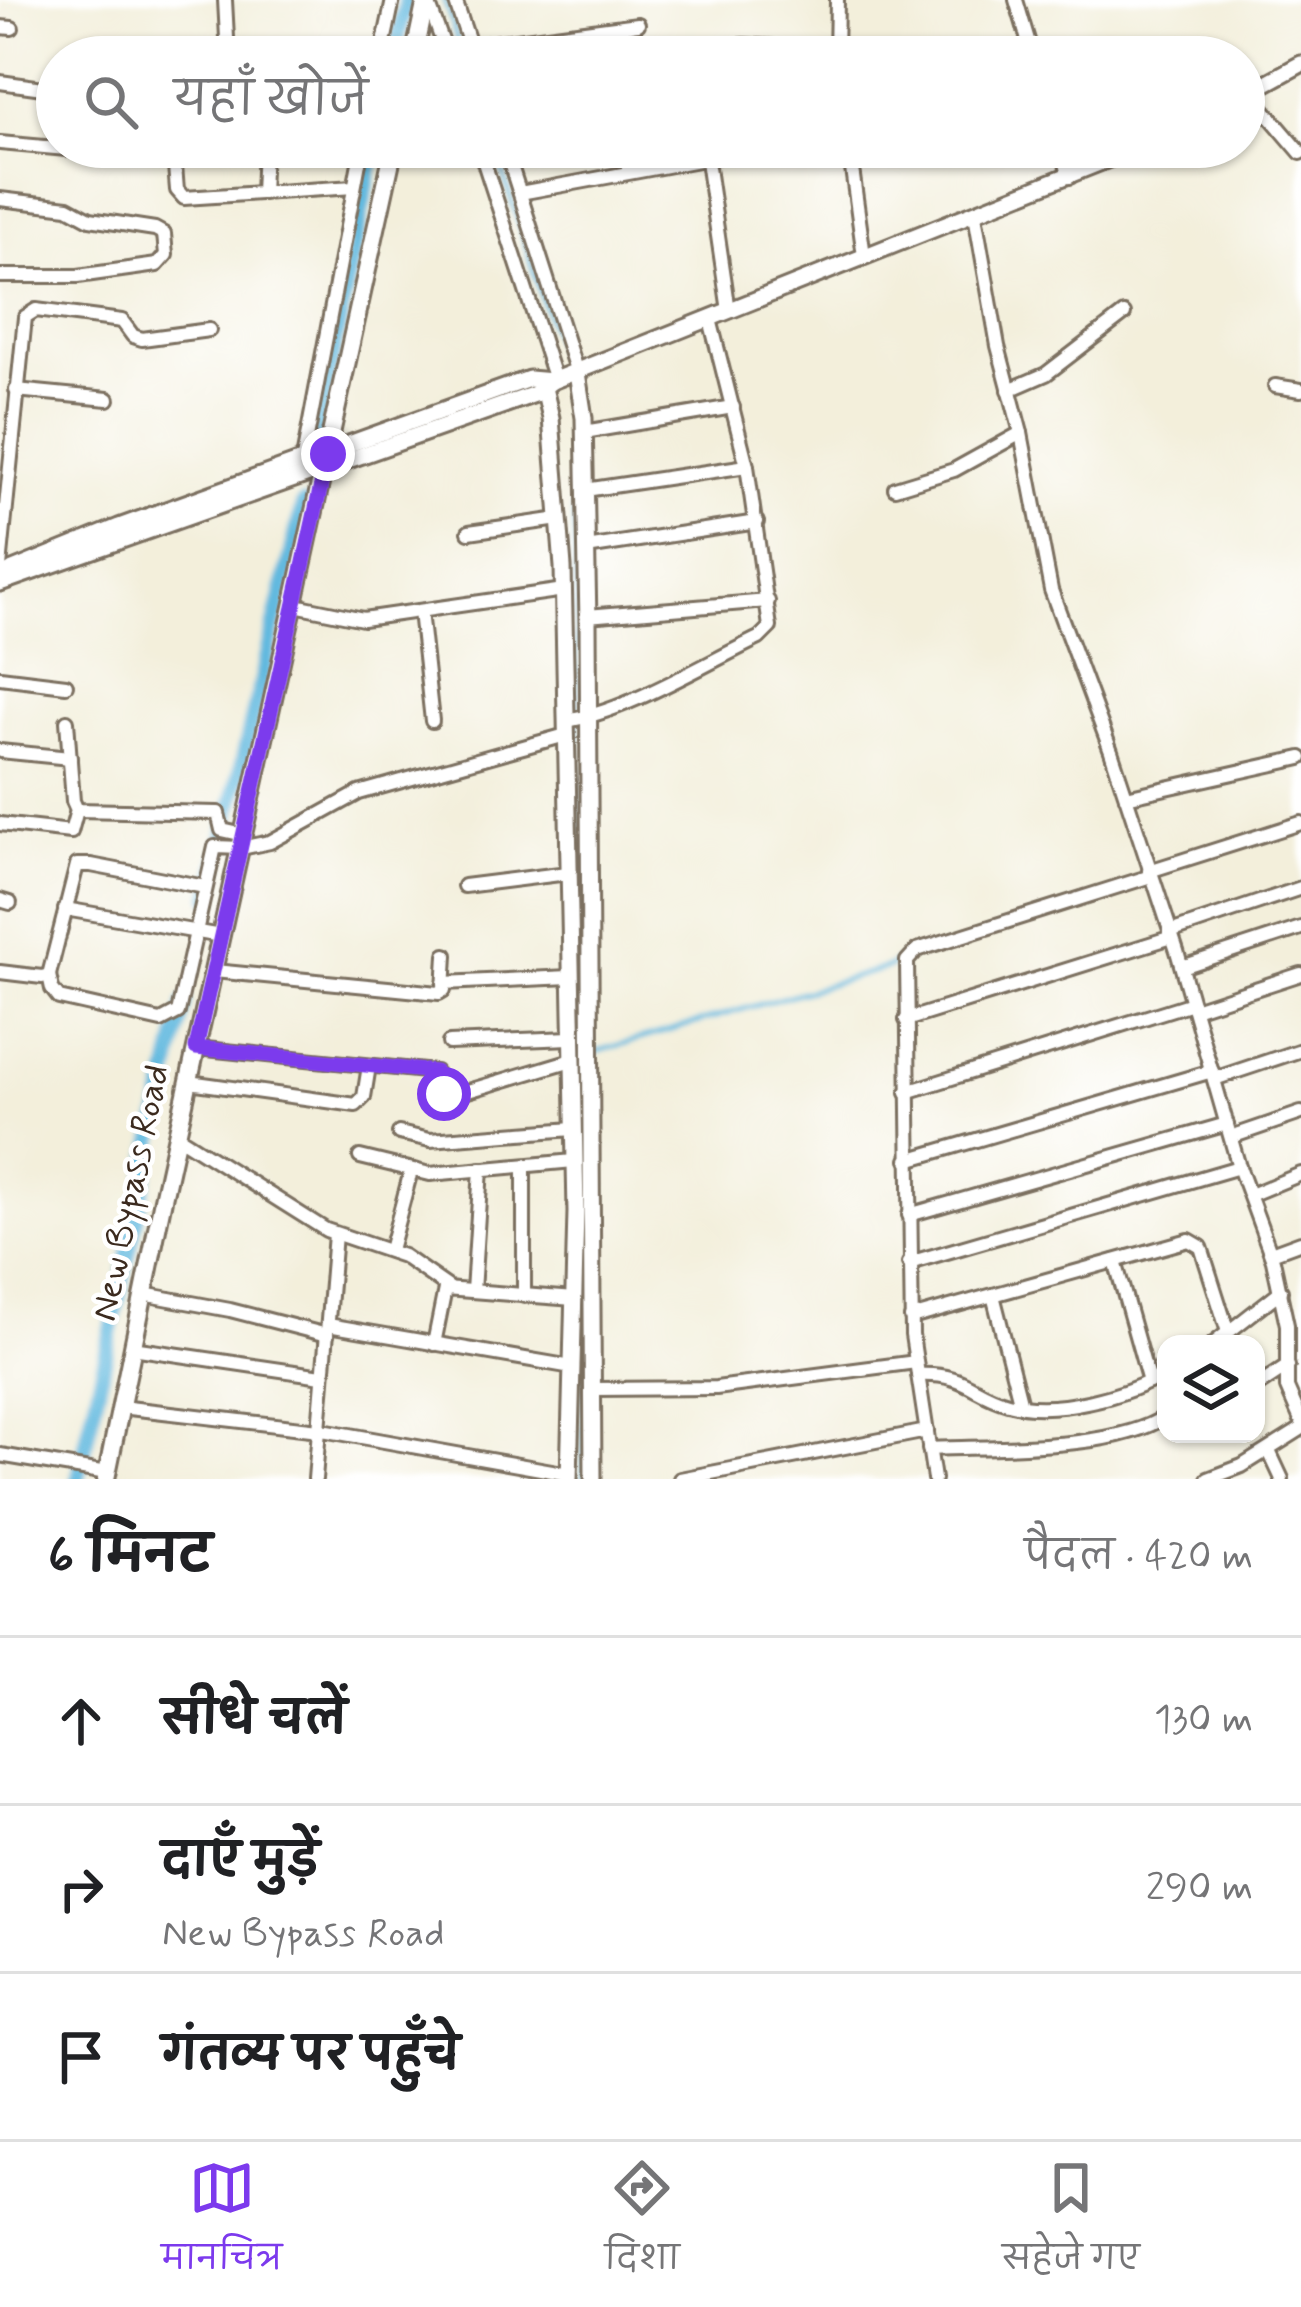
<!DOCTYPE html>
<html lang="hi">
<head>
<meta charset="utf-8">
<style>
	body { margin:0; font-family:Mynerve,"Playpen Sans Deva",sans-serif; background:#f2f2f2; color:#202124 }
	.controls { position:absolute; right:36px; bottom:36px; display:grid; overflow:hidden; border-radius:24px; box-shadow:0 3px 9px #0004 }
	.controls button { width:108px; height:108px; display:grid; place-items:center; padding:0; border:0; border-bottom:3px solid #e0e0e0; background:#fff; color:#202124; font:60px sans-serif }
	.stop { position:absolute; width:36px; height:36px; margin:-27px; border:9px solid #7c3aed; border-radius:50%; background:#fff }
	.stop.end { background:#7c3aed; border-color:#fff; box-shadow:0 3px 12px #0008 }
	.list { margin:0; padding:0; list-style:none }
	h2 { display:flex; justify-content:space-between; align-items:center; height:156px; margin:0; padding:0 48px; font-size:51px }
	h2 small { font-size:39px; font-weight:400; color:#757577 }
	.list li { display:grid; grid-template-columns:78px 1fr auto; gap:36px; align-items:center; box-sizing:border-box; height:168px; padding:0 48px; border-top:3px solid #e0e0e0 }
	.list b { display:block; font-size:45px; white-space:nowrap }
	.list p { margin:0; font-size:39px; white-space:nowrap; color:#757577 }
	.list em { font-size:39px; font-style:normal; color:#757577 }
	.icon { flex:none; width:66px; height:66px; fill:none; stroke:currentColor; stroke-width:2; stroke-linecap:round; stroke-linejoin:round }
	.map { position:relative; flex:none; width:1301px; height:1479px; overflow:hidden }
	.search { position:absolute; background:#fff; box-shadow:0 3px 9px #0004; left:36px; right:36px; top:36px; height:132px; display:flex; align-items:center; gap:30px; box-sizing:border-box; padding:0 42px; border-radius:66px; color:#757577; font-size:45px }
	.sheet { height:660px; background:#fff }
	nav { display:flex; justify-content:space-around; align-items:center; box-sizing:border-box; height:168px; border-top:3px solid #e0e0e0; background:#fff; font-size:33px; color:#757577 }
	nav a { display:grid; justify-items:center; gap:6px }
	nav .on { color:#7c3aed }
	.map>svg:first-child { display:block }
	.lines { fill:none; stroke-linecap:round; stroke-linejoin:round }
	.stream { stroke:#62b9df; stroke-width:4.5 }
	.canal { stroke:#62b9df; stroke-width:15 }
	.minor-casing { stroke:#7b6f60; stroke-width:18 }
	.tertiary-casing { stroke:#7b6f60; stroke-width:21 }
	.secondary-casing { stroke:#7b6f60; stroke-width:22 }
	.minor { stroke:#fff; stroke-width:12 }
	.tertiary { stroke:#fff; stroke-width:15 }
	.secondary { stroke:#fff; stroke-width:16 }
	.route { stroke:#7c3aed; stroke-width:15 }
	.labels { text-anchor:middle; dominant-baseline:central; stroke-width:9; stroke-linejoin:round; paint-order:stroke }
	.street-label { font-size:36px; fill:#3b2a1e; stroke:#fff }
</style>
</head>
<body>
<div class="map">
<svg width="1301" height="1479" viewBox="0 0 1301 1479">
	<rect width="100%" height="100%" fill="#fff"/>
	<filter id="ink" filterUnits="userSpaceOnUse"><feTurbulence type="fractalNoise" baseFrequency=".00833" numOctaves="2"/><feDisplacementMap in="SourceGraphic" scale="24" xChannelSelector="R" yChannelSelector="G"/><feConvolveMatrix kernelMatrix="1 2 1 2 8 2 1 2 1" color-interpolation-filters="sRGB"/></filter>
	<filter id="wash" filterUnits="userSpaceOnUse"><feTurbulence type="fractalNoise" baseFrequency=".004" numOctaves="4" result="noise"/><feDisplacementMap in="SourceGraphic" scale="48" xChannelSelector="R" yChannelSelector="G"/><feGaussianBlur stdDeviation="2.7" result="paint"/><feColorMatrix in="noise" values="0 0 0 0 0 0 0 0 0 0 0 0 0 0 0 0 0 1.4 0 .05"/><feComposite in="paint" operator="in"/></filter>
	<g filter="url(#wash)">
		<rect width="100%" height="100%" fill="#f3efdb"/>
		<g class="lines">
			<g class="stream">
				<polyline points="444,0 463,57"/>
				<polyline points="495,147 563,368"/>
				<polyline points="571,395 582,920 580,1049"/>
				<polyline points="595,1052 889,967 904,956"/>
				<polyline points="580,1061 584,1109"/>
				<polyline points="583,1479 585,1300"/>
			</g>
			<g class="canal">
				<polyline points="394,57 406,0"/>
				<polyline points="315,440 375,147"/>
				<polyline points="210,897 303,504"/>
				<polyline points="78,1479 185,1002"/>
			</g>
		</g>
	</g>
	<g filter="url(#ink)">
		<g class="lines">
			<defs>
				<g id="minor">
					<polyline points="225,0 228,57"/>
					<polyline points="455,0 474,57"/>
					<polyline points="1016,0 1033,57"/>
					<polyline points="428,2 448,57"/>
					<polyline points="0,27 12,28"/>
					<polyline points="471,46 638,24"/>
					<polyline points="836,56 837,0"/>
					<polyline points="381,57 393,0"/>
					<polyline points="646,57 744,45 836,51"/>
					<polyline points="0,82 57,90"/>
					<polyline points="1249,92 1301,153"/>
					<polyline points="0,143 167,158 175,166 177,190 184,198 354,187"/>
					<polyline points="479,147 555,380"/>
					<polyline points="505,147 577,373"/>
					<polyline points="625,147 629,172"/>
					<polyline points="705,147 729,311"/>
					<polyline points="849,147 864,256"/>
					<polyline points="1061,147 1070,177"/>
					<polyline points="262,193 264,147"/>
					<polyline points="520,193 769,147"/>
					<polyline points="0,199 68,207 90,219 155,229 164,234 166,255 157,265 78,276 0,276"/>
					<polyline points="975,215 998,346 1021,433 1051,590 1111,751 1177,951 1239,1167 1273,1260 1287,1325 1287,1388 1301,1420"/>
					<polyline points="1275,386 1301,390"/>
					<polyline points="16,390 108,399"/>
					<polyline points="1009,390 1046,374 1124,314"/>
					<polyline points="584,432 733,407"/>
					<polyline points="302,464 362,147"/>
					<polyline points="895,488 954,470 1021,433"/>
					<polyline points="585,490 747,466"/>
					<polyline points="469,532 559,519"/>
					<polyline points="586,548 757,522"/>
					<polyline points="0,567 25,317 36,310 122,321 133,336 142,339 209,330"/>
					<polyline points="295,605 363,619 564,590"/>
					<polyline points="420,611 432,721"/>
					<polyline points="587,616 768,601"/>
					<polyline points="0,677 66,685"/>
					<polyline points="67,721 73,801 77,810 218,813 222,830 244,835"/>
					<path d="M565,721c58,-7 139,-57 194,-83l11,-11 -23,-161 -37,-147"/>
					<polyline points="0,751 70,758"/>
					<polyline points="1126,797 1301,758"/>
					<polyline points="0,824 71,832 77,810"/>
					<polyline points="1149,871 1301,823"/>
					<polyline points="464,886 568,873"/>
					<polyline points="0,900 10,903"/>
					<polyline points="65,909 221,936"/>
					<polyline points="1170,932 1301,888"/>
					<polyline points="1182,967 1301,928"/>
					<polyline points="214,971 439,993 444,990 446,955"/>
					<polyline points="0,972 42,977 49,975 77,865 91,865 205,887"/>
					<polyline points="49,975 52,989 59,998 161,1021 178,1012 215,847 241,848 270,842 359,793 566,735"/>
					<polyline points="444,983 570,977"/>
					<polyline points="1194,1009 1301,974"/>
					<polyline points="906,1020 1172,937"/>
					<polyline points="449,1043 571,1038"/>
					<polyline points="196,1048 435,1072 444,1093 451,1096 572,1060"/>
					<polyline points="1214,1079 1301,1050"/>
					<polyline points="189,1082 356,1105 364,1097 369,1066"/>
					<polyline points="907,1092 1192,1003"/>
					<polyline points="399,1133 430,1140 573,1129"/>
					<polyline points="177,1136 326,1230 403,1256 449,1288"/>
					<polyline points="1231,1137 1301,1113"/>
					<polyline points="360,1157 430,1174 574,1161"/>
					<polyline points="908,1160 1212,1071"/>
					<polyline points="524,1166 524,1296"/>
					<polyline points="1250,1195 1301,1174"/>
					<polyline points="909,1215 1227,1124"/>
					<polyline points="390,1250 411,1171"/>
					<polyline points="1271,1253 1301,1242"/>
					<polyline points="1115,1261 1149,1382"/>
					<polyline points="909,1263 1239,1167"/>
					<polyline points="473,1291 481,1169"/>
					<polyline points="143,1294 230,1310 327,1335"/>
					<polyline points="993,1295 1021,1405"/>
					<polyline points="911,1318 1189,1240 1201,1247 1228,1332"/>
					<polyline points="328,1325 572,1367"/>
					<polyline points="434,1344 445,1289 574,1299"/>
					<polyline points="1213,1344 1281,1291"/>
					<polyline points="132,1348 322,1376"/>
					<path d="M918,1375c48,-2 53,18 90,28 46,13 119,-7 158,-30"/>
					<polyline points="1256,1387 1288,1366"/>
					<polyline points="593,1389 716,1388 916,1362"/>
					<polyline points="120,1407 328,1431 569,1474"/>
					<path d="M929,1449c63,-3 186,2 237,-33"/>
					<polyline points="1269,1451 1282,1479"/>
					<polyline points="0,1455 107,1473"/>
					<polyline points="315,1479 335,1234"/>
					<polyline points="680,1479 927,1431"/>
					<polyline points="934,1479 912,1335 907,961 917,950 1151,876"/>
					<polyline points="1208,1479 1242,1466 1301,1429"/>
				</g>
				<g id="tertiary">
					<polyline points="1244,95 1301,64"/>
					<polyline points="577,373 584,418 588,622 593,1479"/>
					<polyline points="544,388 551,418 563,567 576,1212 569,1479"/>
					<polyline points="0,579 13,570 119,527 529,379 552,381"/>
					<polyline points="0,583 535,394 552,381 1139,147"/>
				</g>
				<g id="secondary">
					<polyline points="414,57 426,0"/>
					<polyline points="106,1479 163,1199 394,147"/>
				</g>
			</defs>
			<use href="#minor" class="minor-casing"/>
			<use href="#tertiary" class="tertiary-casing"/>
			<use href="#secondary" class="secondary-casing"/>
			<use href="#minor" class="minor"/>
			<use href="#tertiary" class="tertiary"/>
			<use href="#secondary" class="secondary"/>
		</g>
	</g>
	<g class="lines" filter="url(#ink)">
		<polyline class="route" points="328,454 196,1048 435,1072 444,1094"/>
	</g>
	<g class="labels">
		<g class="street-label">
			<text transform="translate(132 1193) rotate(-78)">New Bypass Road</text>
		</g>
	</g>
</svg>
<div class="controls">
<button><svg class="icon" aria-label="layers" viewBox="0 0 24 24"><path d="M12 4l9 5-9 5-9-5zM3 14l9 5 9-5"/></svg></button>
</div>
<div class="stop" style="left:444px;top:1094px"></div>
<div class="stop end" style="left:328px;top:454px"></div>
<div class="search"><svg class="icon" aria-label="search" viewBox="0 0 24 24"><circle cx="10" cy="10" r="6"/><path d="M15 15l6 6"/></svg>यहाँ खोजें</div>
</div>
<section class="sheet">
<h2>6 मिनट<small>पैदल · 420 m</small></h2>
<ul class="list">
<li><svg class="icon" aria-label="ahead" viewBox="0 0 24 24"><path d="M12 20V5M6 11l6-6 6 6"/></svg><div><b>सीधे चलें</b></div><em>130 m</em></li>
<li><svg class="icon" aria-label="right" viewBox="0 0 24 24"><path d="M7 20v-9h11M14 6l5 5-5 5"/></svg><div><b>दाएँ मुड़ें</b><p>New Bypass Road</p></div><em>290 m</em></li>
<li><svg class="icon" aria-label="arrive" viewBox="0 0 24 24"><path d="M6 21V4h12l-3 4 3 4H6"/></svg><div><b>गंतव्य पर पहुँचे</b></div></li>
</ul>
</section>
<nav>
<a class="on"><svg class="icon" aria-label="map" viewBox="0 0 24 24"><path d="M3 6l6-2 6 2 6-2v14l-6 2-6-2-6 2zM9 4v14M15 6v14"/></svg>मानचित्र</a>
<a><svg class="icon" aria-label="directions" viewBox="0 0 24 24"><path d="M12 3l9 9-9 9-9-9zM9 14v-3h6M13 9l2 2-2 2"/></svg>दिशा</a>
<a><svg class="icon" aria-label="saved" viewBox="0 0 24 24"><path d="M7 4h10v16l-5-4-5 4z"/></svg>सहेजे गए</a>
</nav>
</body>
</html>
